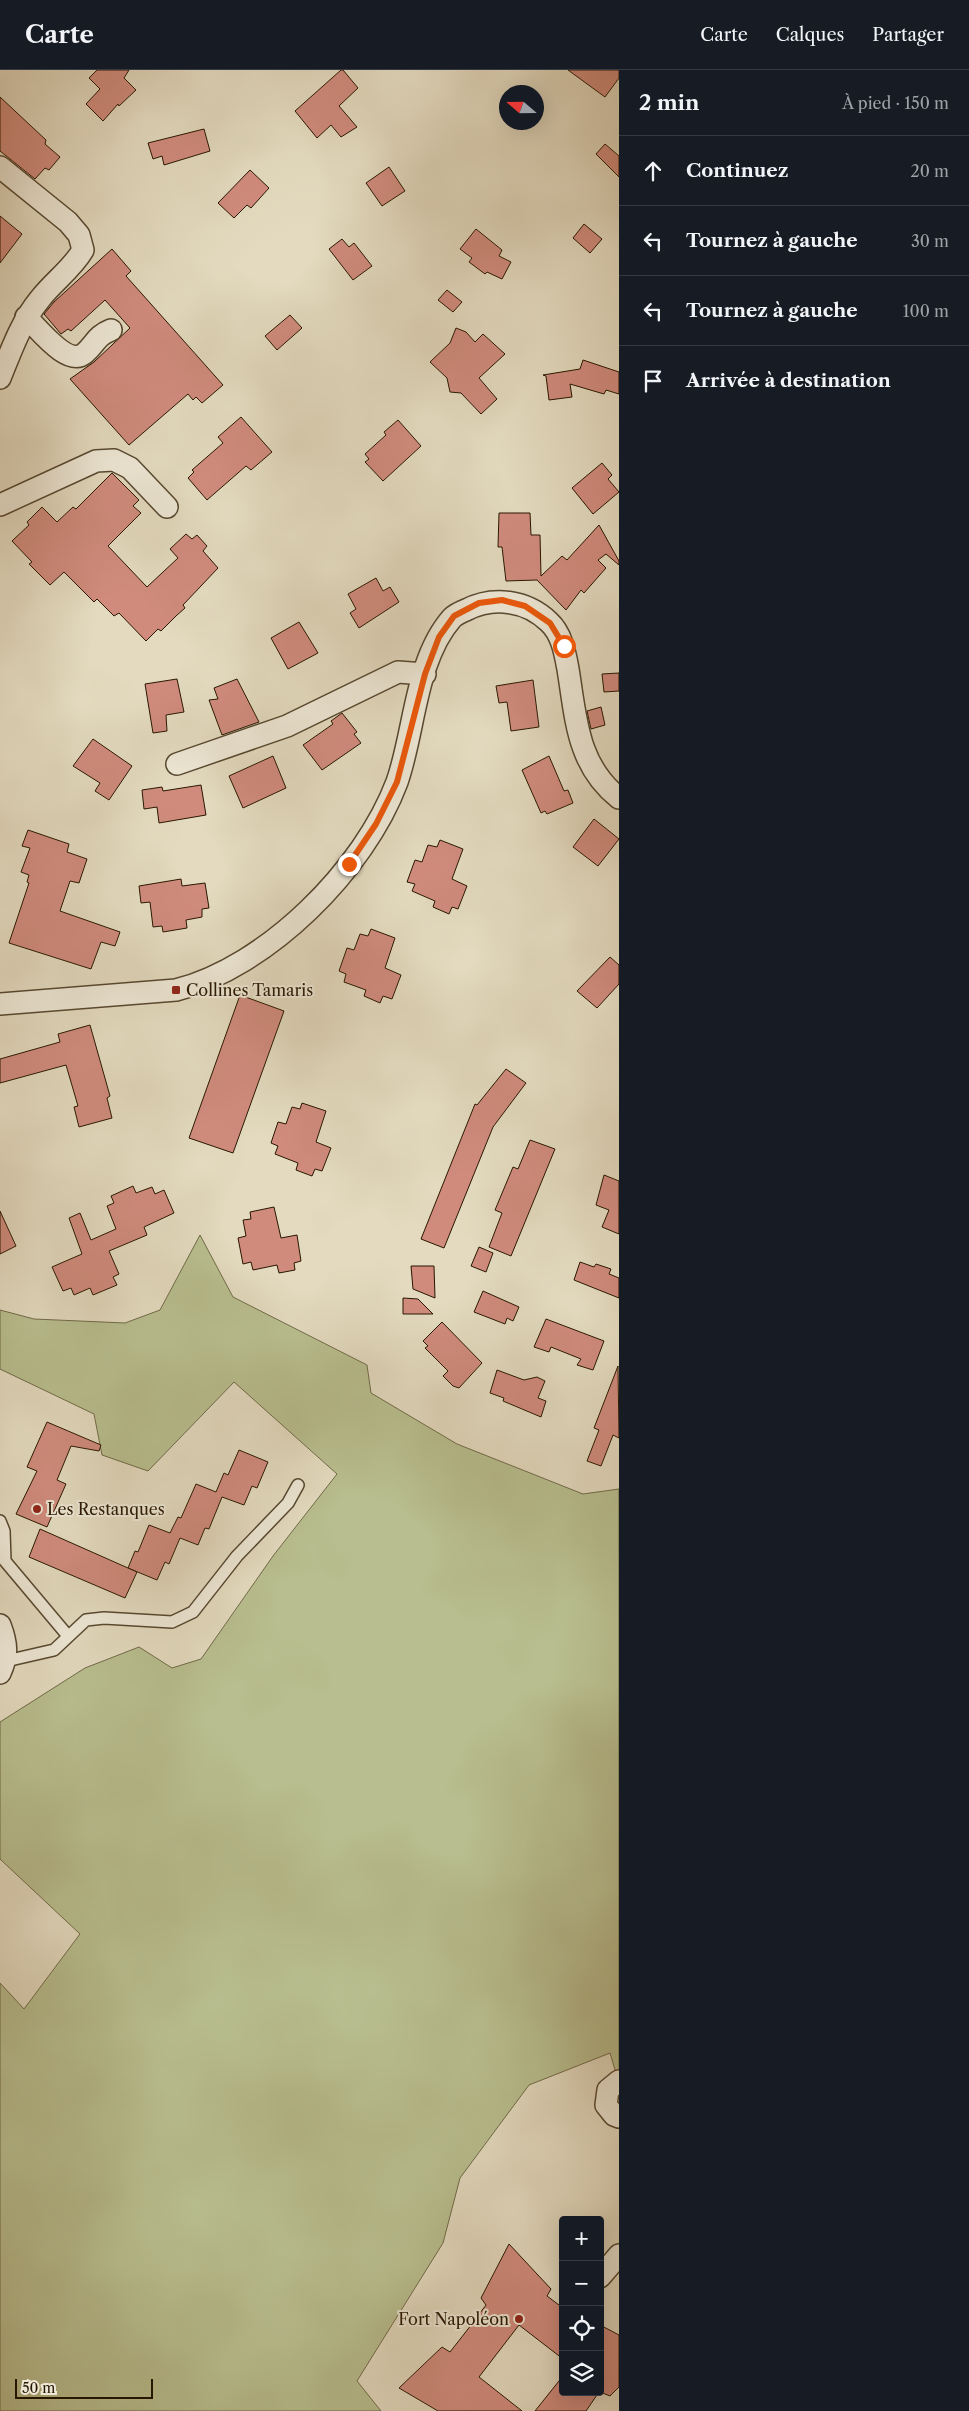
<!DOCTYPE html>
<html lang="fr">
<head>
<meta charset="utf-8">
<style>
	body { margin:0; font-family:"Libre Caslon Text",serif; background:#242831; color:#f1f3f6 }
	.controls { position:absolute; right:15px; bottom:15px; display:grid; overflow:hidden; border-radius:5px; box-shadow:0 5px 20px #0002 }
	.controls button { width:45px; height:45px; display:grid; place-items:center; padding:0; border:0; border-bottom:1px solid #363941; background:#171b24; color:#f1f3f6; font:25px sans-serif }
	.compass { position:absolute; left:499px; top:15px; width:45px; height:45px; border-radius:50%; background:#171b24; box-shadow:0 5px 20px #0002; rotate:290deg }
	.scale { position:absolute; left:15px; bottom:12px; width:138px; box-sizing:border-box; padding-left:5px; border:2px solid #281700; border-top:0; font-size:14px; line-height:18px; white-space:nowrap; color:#281700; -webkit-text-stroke:4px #ede7d5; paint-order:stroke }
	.stop { position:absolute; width:15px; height:15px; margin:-11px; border:4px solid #ea580c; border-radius:50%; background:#fff }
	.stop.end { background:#ea580c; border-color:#fff; box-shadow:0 1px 5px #0008 }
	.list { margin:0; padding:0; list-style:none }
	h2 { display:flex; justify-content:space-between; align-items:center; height:65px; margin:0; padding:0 20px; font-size:21px }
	h2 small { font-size:16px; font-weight:400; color:#9ea1a6 }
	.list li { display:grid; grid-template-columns:32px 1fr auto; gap:15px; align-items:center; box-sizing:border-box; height:70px; padding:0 20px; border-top:1px solid #363941 }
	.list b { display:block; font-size:19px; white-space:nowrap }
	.list em { font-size:16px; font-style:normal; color:#9ea1a6 }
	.icon { flex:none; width:28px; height:28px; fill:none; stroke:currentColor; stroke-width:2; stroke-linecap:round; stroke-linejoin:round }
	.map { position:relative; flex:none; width:619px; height:2341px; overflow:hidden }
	header { display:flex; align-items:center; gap:30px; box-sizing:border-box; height:70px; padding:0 25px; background:#171b24; border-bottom:1px solid #363941 }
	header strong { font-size:24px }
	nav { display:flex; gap:28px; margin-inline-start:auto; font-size:18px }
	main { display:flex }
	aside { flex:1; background:#171b24 }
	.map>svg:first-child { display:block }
	.green { fill:#b8be8f; stroke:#706a48 }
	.building { fill:#d08b7d; stroke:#281700 }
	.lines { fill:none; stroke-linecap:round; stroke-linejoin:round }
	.lane-casing { stroke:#574830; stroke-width:14 }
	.street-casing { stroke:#574830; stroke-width:24 }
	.lane { stroke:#ede7d5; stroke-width:11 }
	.street { stroke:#ede7d5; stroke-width:21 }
	.route { stroke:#ea580c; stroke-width:6 }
	.poi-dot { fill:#8f2418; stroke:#ede7d5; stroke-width:2 }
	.labels { text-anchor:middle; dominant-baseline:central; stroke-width:4; stroke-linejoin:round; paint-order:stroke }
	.poi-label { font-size:16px; fill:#281700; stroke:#ede7d5; text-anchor:start }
</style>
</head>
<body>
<header>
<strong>Carte</strong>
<nav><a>Carte</a><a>Calques</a><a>Partager</a></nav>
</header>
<main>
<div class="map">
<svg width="619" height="2341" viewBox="0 0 619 2341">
	<rect width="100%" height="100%" fill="#e3dabf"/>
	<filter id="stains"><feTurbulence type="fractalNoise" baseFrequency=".004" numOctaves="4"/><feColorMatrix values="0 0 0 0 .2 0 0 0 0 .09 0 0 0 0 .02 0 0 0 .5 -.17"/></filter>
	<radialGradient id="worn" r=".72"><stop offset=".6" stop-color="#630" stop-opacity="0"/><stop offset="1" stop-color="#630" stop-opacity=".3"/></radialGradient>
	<polygon class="green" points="200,1165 233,1227 367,1295 371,1323 457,1374 583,1424 619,1419 619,2013 610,1983 529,2015 460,2108 443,2173 357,2311 381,2341 0,2341 0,1913 24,1939 80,1864 0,1789 0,1652 85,1598 139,1577 172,1598 201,1589 273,1486 337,1404 234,1312 148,1401 102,1385 94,1344 0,1299 0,1240 34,1249 125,1253 160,1240"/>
	<g class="building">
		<polygon points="97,0 129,0 124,8 136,20 119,36 118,34 103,51 86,34 100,19 89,8"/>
		<polygon points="341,0 343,0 358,18 339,36 357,57 341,67 331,55 317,68 295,41"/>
		<polygon points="568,0 619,0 619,8 605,27"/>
		<polygon points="0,27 46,70 45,74 60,87 49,100 45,98 35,109 0,81"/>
		<polygon points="204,59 210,81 164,95 162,86 153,89 148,73"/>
		<polygon points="605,74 619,86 619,107 596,84"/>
		<polygon points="389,97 405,121 382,136 366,113"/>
		<polygon points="250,100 269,118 251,138 247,135 234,148 218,133"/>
		<polygon points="0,146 22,164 0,193"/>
		<polygon points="584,154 602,169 590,183 573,168"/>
		<polygon points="476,159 502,180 499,186 511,192 502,209 487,202 485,204 469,192 472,188 460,179"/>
		<polygon points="342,169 349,177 354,173 372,196 353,210 329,179"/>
		<polygon points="112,179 131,201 126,206 223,315 202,333 196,327 193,330 188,324 129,375 70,309 94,292 130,258 105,230 71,261 68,259 61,264 44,244 54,232"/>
		<polygon points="447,220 462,232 453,242 438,230"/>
		<polygon points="290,245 302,258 277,280 265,266"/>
		<polygon points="456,258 466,262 475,272 483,264 505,284 479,308 497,329 481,344 461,323 450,322 447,308 430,292 450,273"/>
		<polygon points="583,290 619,302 619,324 606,320 604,324 570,314 572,327 549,330 546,306 543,305 580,299"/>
		<polygon points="241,347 272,382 251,400 246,396 207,430 188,408 194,402 192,400 223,373 218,367"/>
		<polygon points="398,350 421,376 383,411 365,392 369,389 365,384 386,365 384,362"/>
		<polygon points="602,393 612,405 608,409 619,422 593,444 572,418"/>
		<polygon points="112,403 139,430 133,436 141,443 108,476 147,517 178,488 170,479 186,464 192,469 197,465 207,476 203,481 218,498 183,535 185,538 176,546 161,561 158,559 146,571 119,543 114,546 97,529 94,532 64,502 50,515 29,494 32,492 12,471 29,455 27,452 42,437 57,452 73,437 76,439"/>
		<polygon points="499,443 530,443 531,465 540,465 541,506 562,486 567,490 599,455 619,491 619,495 606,484 598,490 606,498 584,523 581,520 566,540 537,510 506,511 502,477 498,477"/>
		<polygon points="376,508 383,521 390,517 399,532 359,558 350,543 356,539 348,524"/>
		<polygon points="299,552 318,583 288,599 271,568"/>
		<polygon points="619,603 619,621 604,622 602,604"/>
		<polygon points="177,609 184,642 166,645 167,661 153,663 145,614"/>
		<polygon points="237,609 259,652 222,665 209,630 218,629 214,618"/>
		<polygon points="533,610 539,657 511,661 507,632 499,633 496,616"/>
		<polygon points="601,637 605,655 591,659 587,641"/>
		<polygon points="342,643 357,662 354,664 361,673 322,700 303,675 333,654 331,651"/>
		<polygon points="93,669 132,696 109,730 95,721 100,713 73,696"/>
		<polygon points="273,686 286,718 243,738 229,706"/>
		<polygon points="549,686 564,721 568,720 573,733 547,744 545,741 541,743 522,700"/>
		<polygon points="201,715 206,745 159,753 157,737 144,739 142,720 162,717 163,721"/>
		<polygon points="594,749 619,769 598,796 573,777"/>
		<polygon points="28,760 69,774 67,782 87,789 79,813 70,811 60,841 120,862 115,876 101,872 91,899 9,873 29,813 27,812 29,805 21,802 30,778 22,776"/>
		<polygon points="440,770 463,779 452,809 467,816 458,839 452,837 449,844 433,837 435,831 412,821 415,814 407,812 415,790 422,792 428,775 437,777"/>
		<polygon points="181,809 182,816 205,813 209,838 202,839 202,847 186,850 187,858 163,862 162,856 153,857 150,832 141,833 139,816"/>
		<polygon points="371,859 395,868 385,898 401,905 392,929 383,926 380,933 364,926 366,920 344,912 346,904 339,901 347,878 354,880 360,864 368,866"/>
		<polygon points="610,887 619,895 619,914 597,938 577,921"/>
		<polygon points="240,925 284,941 233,1083 189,1068"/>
		<polygon points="90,955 110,1026 107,1028 112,1048 79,1057 74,1037 78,1036 66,995 0,1013 0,989 60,972 58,964"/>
		<polygon points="506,999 526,1013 493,1057 444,1178 421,1169 475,1034 477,1035"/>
		<polygon points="302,1033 326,1041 316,1072 331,1078 322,1101 315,1099 312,1106 296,1100 298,1093 275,1084 278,1076 271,1073 278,1052 286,1054 292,1037 300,1039"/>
		<polygon points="530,1070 555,1079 511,1186 489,1177 502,1143 495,1140 513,1097 518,1099"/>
		<polygon points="604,1105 619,1111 619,1164 602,1157 609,1140 596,1135"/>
		<polygon points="133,1116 136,1123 152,1117 155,1124 164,1120 174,1143 144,1157 147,1165 109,1181 119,1204 113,1207 117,1215 93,1225 90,1218 74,1225 71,1218 63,1221 52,1197 82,1184 69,1148 80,1143 91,1170 116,1159 107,1136 114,1133 111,1126"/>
		<polygon points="274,1137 281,1168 297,1165 301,1191 294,1193 295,1200 279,1203 277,1195 253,1200 251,1192 243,1194 238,1168 246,1166 243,1150 251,1149 250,1142"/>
		<polygon points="0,1141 16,1176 0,1184"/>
		<polygon points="479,1177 493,1183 486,1202 471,1196"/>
		<polygon points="580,1192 594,1197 596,1194 611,1199 609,1204 619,1208 619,1228 574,1210"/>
		<polygon points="411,1196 434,1196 435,1228 413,1219"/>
		<polygon points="483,1221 519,1237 513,1251 507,1248 505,1254 474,1242"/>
		<polygon points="403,1228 418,1229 433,1244 403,1244"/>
		<polygon points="546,1249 604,1271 593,1300 577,1295 581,1289 551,1277 549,1282 534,1277"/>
		<polygon points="442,1252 482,1293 459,1318 453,1316 443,1306 448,1301 425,1278 428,1276 423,1271"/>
		<polygon points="618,1296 619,1368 613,1365 601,1396 587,1391 599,1360 594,1358"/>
		<polygon points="497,1300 524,1310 537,1307 545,1311 538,1328 546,1331 541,1347 503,1331 504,1328 490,1323"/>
		<polygon points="47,1352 101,1375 99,1381 71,1376 57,1410 66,1414 47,1457 16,1444 37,1401 27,1397"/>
		<polygon points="239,1380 268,1392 257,1418 252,1416 244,1435 222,1427 209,1459 205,1458 198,1475 180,1468 169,1494 165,1492 157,1510 128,1498 135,1481 138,1482 149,1455 170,1463 178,1447 181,1448 196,1414 216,1422 224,1403 228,1405"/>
		<polygon points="40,1459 137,1502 125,1528 29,1487"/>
		<polygon points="509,2174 551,2219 547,2226 563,2238 563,2289 519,2255 479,2307 522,2341 438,2341 399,2318 442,2277 450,2282 468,2259 486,2235 481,2228"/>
		<polygon points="600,2255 619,2265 619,2317 610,2326 600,2322"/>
		<polygon points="563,2306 563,2322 599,2322 586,2341 535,2341"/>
	</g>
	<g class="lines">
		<defs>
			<g id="lane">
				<polyline points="0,1451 4,1461 5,1491 68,1566"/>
				<polyline points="6,1591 54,1580 86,1550 104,1548 172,1552 193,1542 237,1486 288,1433 298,1415"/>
			</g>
			<g id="street">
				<path d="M0,97l68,55 11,13 4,15c-11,19 -30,32 -43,49 -19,23 -29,52 -40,79"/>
				<path d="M26,247c13,12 42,51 59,36 11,-10 11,-17 26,-23"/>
				<polyline points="0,435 96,391 114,390 130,398 167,437"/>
				<polyline points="177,694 287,656 398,602 425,604"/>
				<path d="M0,934l176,-14c91,-23 188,-120 221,-208 18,-51 18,-122 55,-164 4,-4 9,-6 14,-8 27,-14 60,-10 83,12 13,12 16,31 19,47 8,49 9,96 51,129"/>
				<path d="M0,1555c7,18 8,31 0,48"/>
				<polyline points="619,2011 608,2020 606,2035 614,2045 619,2047"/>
				<polyline points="600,2207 619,2185"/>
			</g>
		</defs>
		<use href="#lane" class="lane-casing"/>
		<use href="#street" class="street-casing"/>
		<use href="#lane" class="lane"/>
		<use href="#street" class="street"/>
	</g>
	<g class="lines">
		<polyline class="route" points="349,794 376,754 397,712 425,604 439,567 454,546 479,533 502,530 525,536 550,553 564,576"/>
	</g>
	<g class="poi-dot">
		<rect x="171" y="915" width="10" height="10" rx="2.5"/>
		<circle cx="37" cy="1439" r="5"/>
		<circle cx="519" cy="2249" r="5"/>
	</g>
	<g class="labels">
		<g class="poi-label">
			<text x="186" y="920">Collines Tamaris</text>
			<text x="47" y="1439">Les Restanques</text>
			<text x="509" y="2249" text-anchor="end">Fort Napoléon</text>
		</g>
	</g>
	<rect width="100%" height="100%" filter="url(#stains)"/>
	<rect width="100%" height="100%" fill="url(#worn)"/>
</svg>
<div class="controls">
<button>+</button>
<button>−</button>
<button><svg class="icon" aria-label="locate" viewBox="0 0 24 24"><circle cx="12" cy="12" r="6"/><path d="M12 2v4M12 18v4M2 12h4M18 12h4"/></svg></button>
<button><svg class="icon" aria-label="layers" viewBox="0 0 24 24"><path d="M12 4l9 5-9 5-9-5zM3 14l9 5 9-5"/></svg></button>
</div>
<svg class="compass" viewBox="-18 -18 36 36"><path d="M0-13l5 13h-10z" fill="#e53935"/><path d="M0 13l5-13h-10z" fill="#9ea1a6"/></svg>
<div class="scale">50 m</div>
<div class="stop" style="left:564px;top:576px"></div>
<div class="stop end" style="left:349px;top:794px"></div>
</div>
<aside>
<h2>2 min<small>À pied · 150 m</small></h2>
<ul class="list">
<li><svg class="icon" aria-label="ahead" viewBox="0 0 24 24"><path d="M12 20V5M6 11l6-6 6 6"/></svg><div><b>Continuez</b></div><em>20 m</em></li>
<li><svg class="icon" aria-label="left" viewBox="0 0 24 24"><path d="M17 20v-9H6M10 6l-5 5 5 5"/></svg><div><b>Tournez à gauche</b></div><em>30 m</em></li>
<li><svg class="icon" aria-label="left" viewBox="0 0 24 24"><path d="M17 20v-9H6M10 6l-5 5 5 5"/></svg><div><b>Tournez à gauche</b></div><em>100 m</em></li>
<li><svg class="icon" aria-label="arrive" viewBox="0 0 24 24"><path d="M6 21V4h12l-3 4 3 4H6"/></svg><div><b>Arrivée à destination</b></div></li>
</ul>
</aside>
</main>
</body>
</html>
